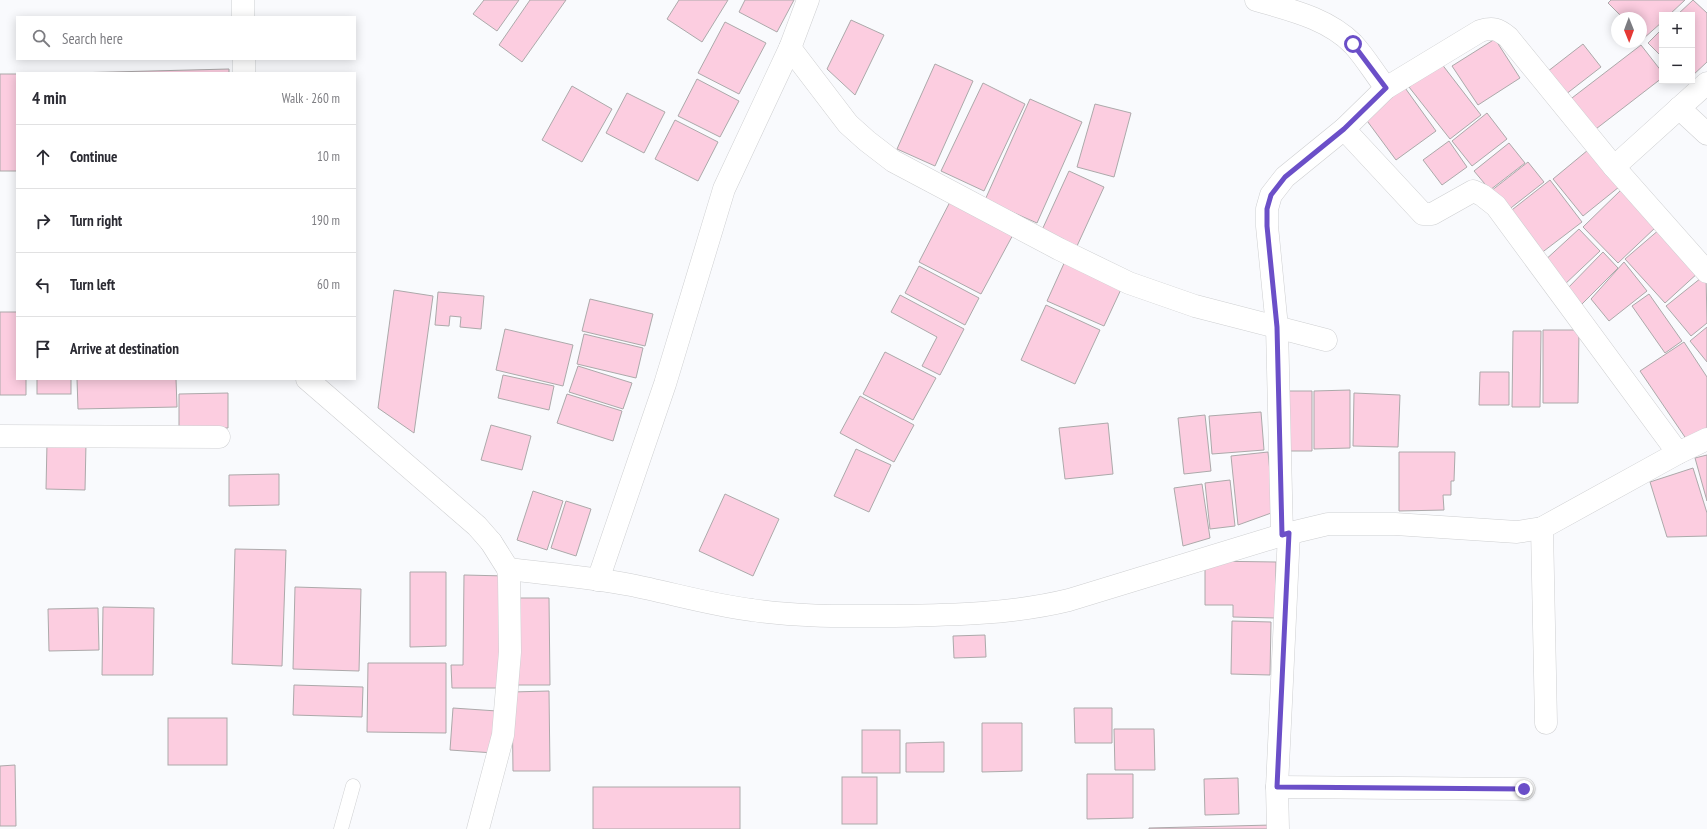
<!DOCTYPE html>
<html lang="en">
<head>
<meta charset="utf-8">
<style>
	body { margin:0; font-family:"PT Sans Narrow",sans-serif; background:#f2f2f3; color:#2b2b33 }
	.controls { position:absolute; right:12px; top:12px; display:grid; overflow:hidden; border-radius:0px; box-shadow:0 2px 10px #0003 }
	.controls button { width:36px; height:36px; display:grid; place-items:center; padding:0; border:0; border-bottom:1px solid #e1e1e2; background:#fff; color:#2b2b33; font:20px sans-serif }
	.compass { position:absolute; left:1611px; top:12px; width:36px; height:36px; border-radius:50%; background:#fff; box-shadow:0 2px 10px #0003; rotate:179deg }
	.stop { position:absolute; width:12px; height:12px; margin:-9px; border:3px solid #6b4fc8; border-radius:50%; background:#fff }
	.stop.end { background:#6b4fc8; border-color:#fff; box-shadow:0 1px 4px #0008 }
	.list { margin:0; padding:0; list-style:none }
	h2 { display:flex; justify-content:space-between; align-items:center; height:52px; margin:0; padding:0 16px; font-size:17px }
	h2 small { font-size:13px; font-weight:400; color:#7c7c81 }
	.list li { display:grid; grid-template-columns:26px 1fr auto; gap:12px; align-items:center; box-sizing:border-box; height:64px; padding:0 16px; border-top:1px solid #e1e1e2 }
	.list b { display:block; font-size:15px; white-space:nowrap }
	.list em { font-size:13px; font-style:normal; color:#7c7c81 }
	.icon { flex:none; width:22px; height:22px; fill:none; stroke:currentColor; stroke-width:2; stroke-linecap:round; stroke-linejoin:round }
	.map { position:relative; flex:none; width:1707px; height:829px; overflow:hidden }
	.search { position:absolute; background:#fff; box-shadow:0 2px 10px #0003; left:16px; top:16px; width:340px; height:44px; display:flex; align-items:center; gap:10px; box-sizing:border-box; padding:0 14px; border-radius:0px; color:#7c7c81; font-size:15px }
	.panel { position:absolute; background:#fff; box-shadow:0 2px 10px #0003; left:16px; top:72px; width:340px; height:308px; border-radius:0px }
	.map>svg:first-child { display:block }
	.building { fill:#fccde0; stroke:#aca9aa }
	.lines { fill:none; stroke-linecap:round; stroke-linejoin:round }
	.service-casing { stroke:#cecfd1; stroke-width:15 }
	.minor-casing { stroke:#cecfd1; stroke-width:23 }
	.tertiary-casing { stroke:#cecfd1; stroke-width:23 }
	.service { stroke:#fff; stroke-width:14 }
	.minor { stroke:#fff; stroke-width:22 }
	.tertiary { stroke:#fff; stroke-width:22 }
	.route { stroke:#6b4fc8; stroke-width:5 }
</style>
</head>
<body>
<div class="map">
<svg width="1707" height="829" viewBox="0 0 1707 829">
	<rect width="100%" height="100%" fill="#f9fafd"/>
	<g class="building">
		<polygon points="484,0 519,0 497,31 473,14"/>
		<polygon points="530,0 566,0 522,62 499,45"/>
		<polygon points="679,0 728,0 702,42 667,19"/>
		<polygon points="745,0 794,0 777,32 739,12"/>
		<polygon points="1611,0 1685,0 1669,15 1662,15 1662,22 1643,39 1641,37 1641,18 1623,18 1608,3"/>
		<polygon points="1693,0 1707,13 1707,62 1692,76 1692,15 1677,15"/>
		<polygon points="851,20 884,35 855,95 827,69"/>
		<polygon points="725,22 766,43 739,94 698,73"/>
		<polygon points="1662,29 1662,57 1648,43"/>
		<polygon points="1495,39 1520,78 1478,105 1452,66"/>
		<polygon points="1583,44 1601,67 1561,98 1543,75"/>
		<polygon points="1641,45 1662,72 1662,78 1592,132 1568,101"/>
		<polygon points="1441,63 1481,115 1450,139 1409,87"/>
		<polygon points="935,64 973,81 935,166 897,149"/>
		<polygon points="229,69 229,73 73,73"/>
		<rect x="0" y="74" width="17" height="97"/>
		<polygon points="697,79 739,101 720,137 678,116"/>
		<polygon points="983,83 1025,104 984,191 941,171"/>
		<polygon points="1403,85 1436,131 1396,160 1362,114"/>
		<polygon points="572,86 612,109 582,162 542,140"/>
		<polygon points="627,93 665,112 644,153 606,133"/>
		<polygon points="1030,99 1082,122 1037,223 985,200"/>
		<polygon points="1095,104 1131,113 1114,177 1077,167"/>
		<polygon points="1487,113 1507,139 1472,166 1452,141"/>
		<polygon points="675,120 718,142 698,181 655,159"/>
		<polygon points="1449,141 1467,167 1442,185 1423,160"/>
		<polygon points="1509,143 1525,163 1490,190 1474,171"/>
		<polygon points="1588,150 1619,187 1583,216 1553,179"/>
		<polygon points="1528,162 1544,182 1507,211 1491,191"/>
		<polygon points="1069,171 1104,187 1077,246 1042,230"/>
		<polygon points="1550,180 1582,222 1540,254 1508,213"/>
		<polygon points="1621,190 1656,227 1618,263 1583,227"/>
		<polygon points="952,198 1015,231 981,294 919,262"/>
		<polygon points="1579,229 1600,251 1563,286 1542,263"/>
		<polygon points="1660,229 1699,272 1665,303 1625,259"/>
		<polygon points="1603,252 1618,268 1576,310 1566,290"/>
		<polygon points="1066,259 1123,285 1104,326 1047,301"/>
		<polygon points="1624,262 1647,291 1609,321 1591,299"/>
		<polygon points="919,266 979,298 965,325 905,293"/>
		<polygon points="1706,274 1707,323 1691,336 1666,306"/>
		<polygon points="394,290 433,296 414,433 378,408"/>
		<polygon points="438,292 484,296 481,329 460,327 461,317 450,316 449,326 435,325"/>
		<polygon points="1649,294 1682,341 1665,353 1632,306"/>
		<polygon points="900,295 964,329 940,375 922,366 937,337 891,312"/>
		<polygon points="590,299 653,314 645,346 582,331"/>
		<polygon points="1046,305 1100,330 1075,384 1021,360"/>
		<polygon points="0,312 17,312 17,379 26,379 26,395 0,395"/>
		<polygon points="1707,327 1707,362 1690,341"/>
		<polygon points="505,329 573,345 563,386 496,370"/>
		<polygon points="1543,330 1579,330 1578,403 1543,403"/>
		<polygon points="1513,331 1541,331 1540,407 1512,407"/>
		<polygon points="584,334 643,348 636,378 577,364"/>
		<polygon points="1684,342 1707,377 1707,431 1689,443 1640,371"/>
		<polygon points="885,352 936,378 913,420 863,394"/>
		<polygon points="578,366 632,383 623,409 569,392"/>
		<polygon points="1480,372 1509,372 1509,405 1479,405"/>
		<polygon points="503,375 554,386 549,410 498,398"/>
		<rect x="37" y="379" width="34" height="15"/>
		<polygon points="77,379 176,379 177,407 78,409"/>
		<polygon points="1350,390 1350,448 1314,449 1314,391"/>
		<polygon points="1286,391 1312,391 1312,451 1288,451"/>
		<polygon points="228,393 228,428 179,428 179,394"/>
		<polygon points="1354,393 1400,395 1398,447 1353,446"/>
		<polygon points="567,394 622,411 613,441 557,423"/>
		<polygon points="860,396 914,425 894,462 840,433"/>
		<polygon points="1261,412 1264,450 1212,454 1209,416"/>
		<polygon points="1205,415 1211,471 1184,474 1178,418"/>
		<polygon points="1108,423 1113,474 1065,479 1059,428"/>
		<polygon points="491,425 531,436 522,470 481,460"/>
		<polygon points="47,443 86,443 85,490 46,489"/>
		<polygon points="856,449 891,465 869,512 834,496"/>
		<polygon points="1268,452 1274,512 1238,525 1231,456"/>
		<polygon points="1399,452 1455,452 1454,481 1451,481 1451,495 1443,495 1444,510 1399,511"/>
		<polygon points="1707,455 1707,501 1695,458"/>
		<polygon points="1693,468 1707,513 1707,536 1667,537 1650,482"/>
		<polygon points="279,474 279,505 229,506 229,475"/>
		<polygon points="1230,480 1235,526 1210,529 1205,483"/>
		<polygon points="1202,484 1210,538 1183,546 1174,488"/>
		<polygon points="533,491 563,501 547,550 517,540"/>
		<polygon points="725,494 779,519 753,576 699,551"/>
		<polygon points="566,501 591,509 576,556 551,548"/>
		<polygon points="235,549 286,550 282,666 232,664"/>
		<polygon points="1205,561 1276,562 1275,618 1233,617 1233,605 1205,605"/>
		<polygon points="410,572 446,572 446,646 410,647"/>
		<polygon points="464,575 506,576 506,688 452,688 451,665 463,665"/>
		<polygon points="295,587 361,589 359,671 293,669"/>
		<polygon points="513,598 549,598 550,685 514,685"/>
		<polygon points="103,607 154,608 153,675 102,675"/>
		<polygon points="98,608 99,650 49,651 48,609"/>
		<polygon points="1232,621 1271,622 1270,675 1231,674"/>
		<polygon points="985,635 986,657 954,658 953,636"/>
		<polygon points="368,663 446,663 446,733 367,732"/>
		<polygon points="294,685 363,687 362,717 293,715"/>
		<polygon points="549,691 550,771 513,771 512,692"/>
		<polygon points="453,708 497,711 494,753 450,750"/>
		<polygon points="1074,708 1112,708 1112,743 1075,743"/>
		<rect x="168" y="718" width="59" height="47"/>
		<polygon points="982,723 1022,723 1022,771 982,772"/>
		<polygon points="1114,729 1154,729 1155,770 1115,770"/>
		<rect x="862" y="730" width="38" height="43"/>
		<polygon points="944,742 944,772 906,772 906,743"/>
		<polygon points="15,765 16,826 0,826 0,766"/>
		<polygon points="1087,774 1133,774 1133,818 1087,819"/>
		<rect x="842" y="777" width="35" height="47"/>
		<polygon points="1238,778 1239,814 1205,815 1204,779"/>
		<rect x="593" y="787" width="147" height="42"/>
		<polygon points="1272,825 1272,829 1149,829 1149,828"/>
	</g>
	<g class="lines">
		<defs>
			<polyline id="service" points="341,829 353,786"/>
			<g id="minor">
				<path d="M1256,0c34,10 71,18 97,44 12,13 22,30 33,44"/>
				<polyline points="790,48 848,124 867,141 893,161 1059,249 1129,283 1195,306 1326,340"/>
				<polyline points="1679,108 1707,134"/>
				<polyline points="1344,129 1423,214 1432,214 1473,191 1482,195 1496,206 1678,453"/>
				<polyline points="1614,167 1707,83"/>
				<polyline points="307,379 477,526 491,542"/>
				<polyline points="0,436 219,437"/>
				<polyline points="1542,528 1546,723"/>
				<path d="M1282,535l-5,-208 -10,-101v-17l4,-14 14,-18 59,-48 42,-41 94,-57c13,-4 18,-2 28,6l106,130 93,105"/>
				<path d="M508,569c41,5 82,8 123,16 40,8 80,20 121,25 47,7 95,6 142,6 58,-1 118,-2 175,-16l213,-65 46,-11h67l122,8 25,-4 136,-75 29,-14"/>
				<polyline points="598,580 665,384 724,189 790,48 808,0"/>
				<polyline points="1277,787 1524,789"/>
				<polyline points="1278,829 1277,787 1289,533"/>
			</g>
			<g id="tertiary">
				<polyline points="243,0 243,17"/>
				<polyline points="244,59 244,73"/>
				<polyline points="478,829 503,735 510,652 509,577 508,569 491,542"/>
			</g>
		</defs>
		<use href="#service" class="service-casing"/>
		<use href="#minor" class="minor-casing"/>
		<use href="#tertiary" class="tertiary-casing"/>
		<use href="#service" class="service"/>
		<use href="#minor" class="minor"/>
		<use href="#tertiary" class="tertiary"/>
	</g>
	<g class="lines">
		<polyline class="route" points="1353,44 1386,88 1344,129 1285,177 1271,195 1267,209 1267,226 1277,327 1282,535 1289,533 1277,787 1524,789"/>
	</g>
</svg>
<div class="controls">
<button>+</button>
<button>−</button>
</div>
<svg class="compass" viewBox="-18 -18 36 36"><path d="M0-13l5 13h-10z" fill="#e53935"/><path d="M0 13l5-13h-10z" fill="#7c7c81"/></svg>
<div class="stop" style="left:1353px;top:44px"></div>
<div class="stop end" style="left:1524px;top:789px"></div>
<div class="search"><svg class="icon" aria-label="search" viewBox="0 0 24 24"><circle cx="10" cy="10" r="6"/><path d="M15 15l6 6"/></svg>Search here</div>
<section class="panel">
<h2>4 min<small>Walk · 260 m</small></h2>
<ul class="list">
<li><svg class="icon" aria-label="ahead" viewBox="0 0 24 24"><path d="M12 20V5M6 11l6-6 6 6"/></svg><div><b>Continue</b></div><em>10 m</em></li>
<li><svg class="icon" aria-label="right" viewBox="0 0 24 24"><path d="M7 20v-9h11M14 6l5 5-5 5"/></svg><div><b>Turn right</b></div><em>190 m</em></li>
<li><svg class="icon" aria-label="left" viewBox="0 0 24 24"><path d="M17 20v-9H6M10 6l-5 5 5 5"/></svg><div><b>Turn left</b></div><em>60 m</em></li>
<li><svg class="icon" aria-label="arrive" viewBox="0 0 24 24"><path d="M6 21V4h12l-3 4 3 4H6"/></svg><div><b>Arrive at destination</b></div></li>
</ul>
</section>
</div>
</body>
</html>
